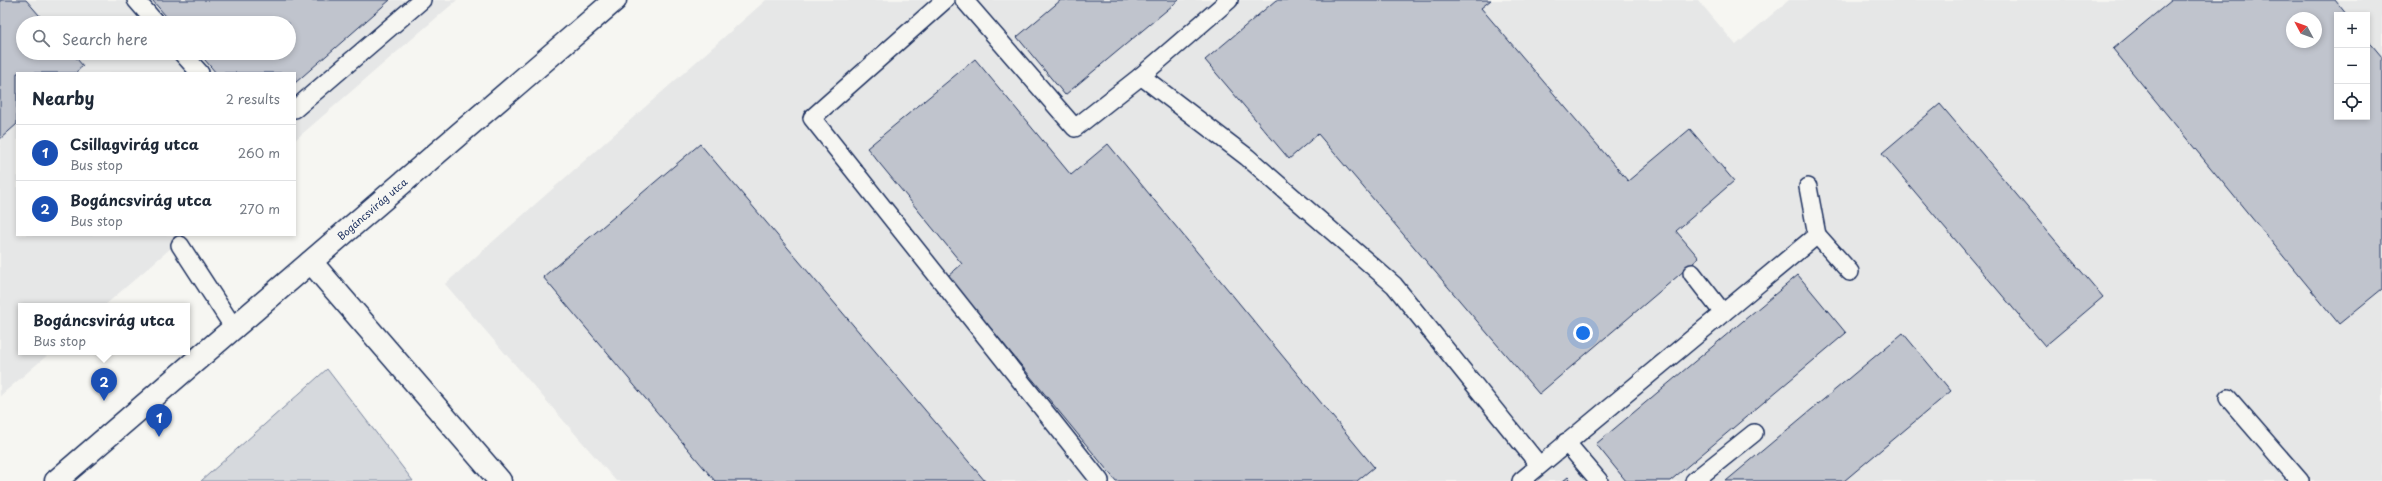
<!DOCTYPE html>
<meta charset="utf-8">
<style>
:root{--surface:#fff;--page:#f6f6f7;--text:#1f2937;--muted:#747a83;--line:#e0e1e3;--accent:#1b2f5e}
body{margin:0;font-family:"Playpen Sans",sans-serif;background:var(--page);color:var(--text)}
.controls{position:absolute;right:12px;top:12px;display:grid;overflow:hidden;border-radius:0px;box-shadow:0 2px 6px #0003}
.controls button{width:36px;height:36px;display:grid;place-items:center;padding:0;border:0;border-bottom:1px solid var(--line);background:var(--surface);color:var(--text);font:20px sans-serif}
.compass{position:absolute;left:2286px;top:12px;width:36px;height:36px;border-radius:50%;background:var(--surface);box-shadow:0 2px 6px #0003;rotate:311deg}
.you{position:absolute;left:1583px;top:333px;width:14px;height:14px;margin:-10px;border:3px solid #fff;border-radius:50%;background:#1a73e8;box-shadow:0 0 0 6px #1a73e833}
.badge{display:grid;place-items:center;width:26px;height:26px;border-radius:50%;background:var(--accent);color:#fff;font-size:13px;font-weight:700}
.pin{position:absolute;translate:-50% -33px;filter:drop-shadow(0 1px 2px #0008)}
.pin::after{content:'';position:absolute;top:21px;width:14px;height:12px;background:inherit;clip-path:polygon(0 0,100% 0,50% 100%)}
.popup{position:absolute;left:18px;top:303px;width:172px;height:52px;box-sizing:border-box;display:grid;place-content:center;border-radius:0px;background:var(--surface);filter:drop-shadow(0 1px 3px #0005);font-size:13px;white-space:nowrap;color:var(--muted)}
.popup b{font-size:15px;color:var(--text)}
.popup::after{content:'';position:absolute;left:50%;top:100%;margin-left:-8px;border:8px solid transparent;border-top-color:var(--surface)}
.list{margin:0;padding:0;list-style:none}
h2{display:flex;justify-content:space-between;align-items:center;height:52px;margin:0;padding:0 16px;font-size:17px}
h2 small{font-size:13px;font-weight:400;color:var(--muted)}
.list li{display:grid;grid-template-columns:26px 1fr auto;gap:12px;align-items:center;box-sizing:border-box;height:56px;padding:0 16px;border-top:1px solid var(--line)}
.list b{display:block;font-size:15px;white-space:nowrap}
.list p{margin:0;font-size:13px;white-space:nowrap;color:var(--muted)}
.list em{font-size:13px;font-style:normal;color:var(--muted)}
.icon{flex:none;width:22px;height:22px;fill:none;stroke:currentColor;stroke-width:2;stroke-linecap:round;stroke-linejoin:round}
.map{position:relative;flex:none;width:2382px;height:481px;overflow:hidden}
.search{position:absolute;background:var(--surface);box-shadow:0 2px 6px #0003;left:16px;top:16px;width:280px;height:44px;display:flex;align-items:center;gap:10px;box-sizing:border-box;padding:0 14px;border-radius:22px;color:var(--muted);font-size:15px}
.panel{position:absolute;background:var(--surface);box-shadow:0 2px 6px #0003;left:16px;top:72px;width:280px;height:164px;border-radius:0px}
.map>svg:first-child{display:block}
</style>
<div class="map">
<svg width="2382" height="481" viewBox="0 0 2382 481">
<rect width="100%" height="100%" fill="#f6f6f2"/>
<filter id="ink" filterUnits="userSpaceOnUse"><feTurbulence type="fractalNoise" baseFrequency=".025" numOctaves="2"/><feDisplacementMap in="SourceGraphic" scale="8" xChannelSelector="R" yChannelSelector="G"/><feConvolveMatrix kernelMatrix="1 2 1 2 8 2 1 2 1" color-interpolation-filters="sRGB"/></filter>
<g filter="url(#ink)">
<g fill="#e6e7e7" fill-rule="evenodd">
<path d="M0,0H457L295,140V73H17V235H186L104,306H21V352H51L0,396ZM23,23H289V53H23Z"/>
<path d="M766,0H1698L1736,45L1789,0H2382V481H616L445,284ZM2337,15H2367V117H2337ZM2292,18H2316V42H2292Z"/>
</g>
<path fill="#d6d9dd" stroke="#78849e" d="M327,369L413,481H201Z"/>
<g fill="#c0c4cd" stroke="#1b2f5e" fill-rule="evenodd">
<path d="M0,0H26L46,23H23V53H72L83,66L75,73H17V124L0,139Z"/>
<path d="M152,0H390L295,83V73H216L199,53H289V23H172Z"/>
<path d="M1061,0H1179L1065,95L1017,37Z"/>
<path d="M1276,0H1491L1481,8L1628,181L1690,129L1734,181L1676,231L1699,258L1539,394L1318,134L1289,159L1205,60Z"/>
<path d="M2172,0H2335L2347,15H2337V117H2367V39L2382,57V289L2339,324L2113,49ZM2292,18H2316V42H2292Z"/>
<path d="M975,59L1071,175L1108,144L1374,467L1357,481H1116L948,276L962,264L867,148Z"/>
<path d="M1940,104L2103,297L2045,346L1882,153Z"/>
<path d="M700,144L985,481H715L543,277Z"/>
<path d="M1798,275L1846,333L1670,481H1626L1596,444Z"/>
<path d="M1903,333L1951,391L1844,481H1726Z"/>
<path d="M1568,477L1572,481H1563Z"/>
</g>
<g fill="none" stroke-linecap="round" stroke-linejoin="round">
<g stroke="#1b2f5e" stroke-width="20">
<g id="lane">
<path d="M136,0L156,23"/>
<path d="M945,0L812,118L1100,481"/>
<path d="M964,0L1075,128L1141,76L1247,157L1394,285L1539,465"/>
<path d="M182,53L200,73"/>
<path d="M1141,76L1229,0"/>
<path d="M295,109L422,0"/>
<path d="M1817,235L1850,272"/>
<path d="M180,245L234,328"/>
<path d="M1692,273L1723,313"/>
<path d="M2228,398L2300,481"/>
<path d="M1566,442L1599,481"/>
<path d="M1521,481L1817,235L1808,187"/>
<path d="M1694,481L1754,433"/>
</g>
</g>
<g stroke="#1b2f5e" stroke-width="25">
<g id="street">
<path d="M311,262L500,481"/>
<path id="s1" d="M56,481L615,0"/>
</g>
</g>
<use href="#lane" stroke="#f6f6f2" stroke-width="17"/>
<use href="#street" stroke="#f6f6f2" stroke-width="22"/>
</g>
</g>
<g text-anchor="middle" stroke-width="3.5" stroke-linejoin="round" paint-order="stroke">
<g font-size="10" fill="#1b2f5e" stroke="#f6f6f2">
<text dy="4" stroke="none"><textPath href="#s1" startOffset="417">Bogáncsvirág utca</textPath></text>
</g>
</g>
</svg>
<div class="controls">
<button>+</button>
<button>−</button>
<button><svg class="icon" aria-label="locate" viewBox="0 0 24 24"><circle cx="12" cy="12" r="6"/><path d="M12 2v4M12 18v4M2 12h4M18 12h4"/></svg></button>
</div>
<svg class="compass" viewBox="-18 -18 36 36"><path d="M0-13l5 13h-10z" fill="#e53935"/><path d="M0 13l5-13h-10z" fill="#747a83"/></svg>
<div class="you"></div>
<div class="pin badge" style="left:159px;top:437px;background:#1a4fb4">1</div>
<div class="pin badge" style="left:104px;top:401px;background:#1a4fb4">2</div>
<div class="popup"><b>Bogáncsvirág utca</b>Bus stop</div>
<div class="search"><svg class="icon" aria-label="search" viewBox="0 0 24 24"><circle cx="10" cy="10" r="6"/><path d="M15 15l6 6"/></svg>Search here</div>
<section class="panel">
<h2>Nearby<small>2 results</small></h2>
<ul class="list">
<li><span class="badge" style="background:#1a4fb4">1</span><div><b>Csillagvirág utca</b><p>Bus stop</p></div><em>260 m</em></li>
<li><span class="badge" style="background:#1a4fb4">2</span><div><b>Bogáncsvirág utca</b><p>Bus stop</p></div><em>270 m</em></li>
</ul>
</section>
</div>
